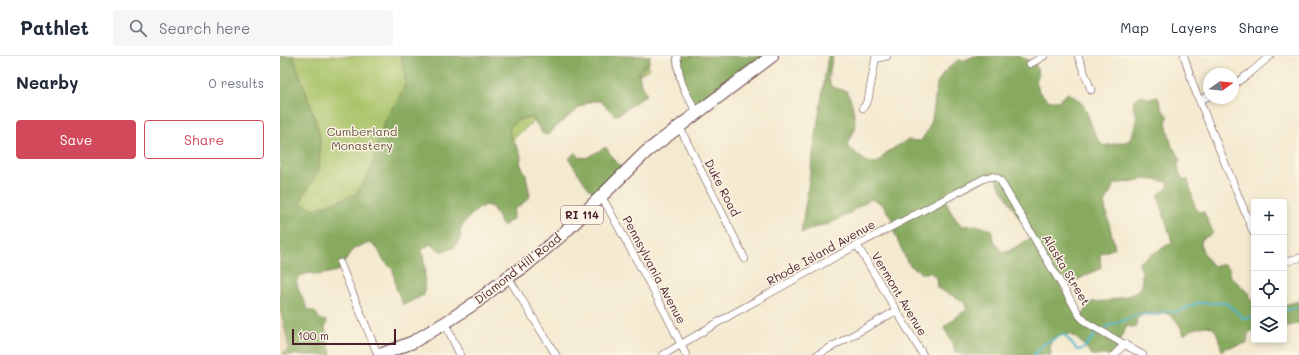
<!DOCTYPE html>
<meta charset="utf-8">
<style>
:root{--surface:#fff;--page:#f6f6f7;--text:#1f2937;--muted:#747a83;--line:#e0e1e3;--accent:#d1495b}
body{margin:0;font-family:Mali,sans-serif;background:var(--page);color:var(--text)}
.controls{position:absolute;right:12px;bottom:12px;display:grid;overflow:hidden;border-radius:4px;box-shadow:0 2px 6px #0003}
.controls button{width:36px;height:36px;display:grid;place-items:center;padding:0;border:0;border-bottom:1px solid var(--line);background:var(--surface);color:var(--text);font:20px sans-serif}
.compass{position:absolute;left:923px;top:12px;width:36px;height:36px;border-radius:50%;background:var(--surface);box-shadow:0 2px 6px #0003;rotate:75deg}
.scale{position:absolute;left:12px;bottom:10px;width:104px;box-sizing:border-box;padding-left:4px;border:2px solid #4a1f2b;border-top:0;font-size:11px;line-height:14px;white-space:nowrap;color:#4a1f2b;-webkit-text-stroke:3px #fcf5e5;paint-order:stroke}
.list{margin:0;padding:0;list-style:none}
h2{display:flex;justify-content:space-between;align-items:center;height:52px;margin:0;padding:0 16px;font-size:17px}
h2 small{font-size:13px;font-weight:400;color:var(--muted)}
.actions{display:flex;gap:8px;padding:12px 16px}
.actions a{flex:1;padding:9px 0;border:1px solid var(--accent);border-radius:4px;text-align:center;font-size:14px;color:var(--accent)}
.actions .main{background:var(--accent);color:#fff}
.icon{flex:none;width:22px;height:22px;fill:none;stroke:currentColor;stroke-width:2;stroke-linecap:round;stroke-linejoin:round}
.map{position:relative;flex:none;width:1019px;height:299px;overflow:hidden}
header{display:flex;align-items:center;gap:24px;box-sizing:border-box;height:56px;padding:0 20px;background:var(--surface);border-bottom:1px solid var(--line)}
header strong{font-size:19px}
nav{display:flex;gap:22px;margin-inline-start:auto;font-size:14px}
.search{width:280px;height:36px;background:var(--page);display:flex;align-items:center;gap:10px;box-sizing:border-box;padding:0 14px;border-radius:4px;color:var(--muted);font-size:15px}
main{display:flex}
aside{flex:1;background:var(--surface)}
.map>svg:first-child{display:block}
</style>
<header>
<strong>Pathlet</strong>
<div class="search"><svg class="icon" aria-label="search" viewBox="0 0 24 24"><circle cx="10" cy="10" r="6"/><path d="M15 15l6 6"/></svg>Search here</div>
<nav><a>Map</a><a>Layers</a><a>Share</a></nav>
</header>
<main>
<aside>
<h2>Nearby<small>0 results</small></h2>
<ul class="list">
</ul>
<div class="actions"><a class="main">Save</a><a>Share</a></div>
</aside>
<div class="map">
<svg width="1019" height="299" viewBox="0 0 1019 299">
<rect width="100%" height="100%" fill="#fcf5e5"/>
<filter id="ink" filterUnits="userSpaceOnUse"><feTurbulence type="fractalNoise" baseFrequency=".025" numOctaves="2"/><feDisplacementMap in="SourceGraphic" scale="8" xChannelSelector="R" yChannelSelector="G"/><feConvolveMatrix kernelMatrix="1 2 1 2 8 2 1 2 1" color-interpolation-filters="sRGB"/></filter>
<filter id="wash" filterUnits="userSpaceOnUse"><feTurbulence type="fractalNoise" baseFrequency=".012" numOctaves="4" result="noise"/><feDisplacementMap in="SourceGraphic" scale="16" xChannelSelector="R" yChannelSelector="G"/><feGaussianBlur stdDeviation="0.9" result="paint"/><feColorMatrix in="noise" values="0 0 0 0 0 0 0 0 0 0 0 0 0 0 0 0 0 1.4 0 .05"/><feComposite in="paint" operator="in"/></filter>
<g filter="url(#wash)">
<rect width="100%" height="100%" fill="#f4ead0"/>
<path fill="#ebd8ba" d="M0,255L4,266V272L9,292L4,296V299H0Z"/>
<path fill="#aac46a" stroke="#7a724a" d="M0,0H367L369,13L288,58L255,64L232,84L0,226Z"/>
<g fill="#87aa5e" stroke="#686444" fill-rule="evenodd">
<path d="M0,0H13L33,56L40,80L39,114L27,133L20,147L35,153L76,138L92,113L96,88L107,61L124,33L125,18L121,0H371L370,1L369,7L359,16C360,25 361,31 367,38L339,58L335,59L320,45H307L275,72L269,79L263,78L252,62C244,62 241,62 234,67C221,77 241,90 241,101C241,103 240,105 240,107L246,119L250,140L247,144L234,154V162L223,170L212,151L205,149C194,155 176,170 181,182L174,192L161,195L150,188L142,194L145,213L144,239L123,249L116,232L113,214L103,204L98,193L90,187L74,192L60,213L57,215L38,219L31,217C26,218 19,219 17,224C15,229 26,248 28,254L35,256L41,264L47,265L45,272L51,299H4V297L9,292C6,279 5,267 0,255Z"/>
<path d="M394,0H490L413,56L400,33L395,11Z"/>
<path d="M548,0H553L548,24L552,31L567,35L572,47L576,71L567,90L587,106L598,107L606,97L627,84L641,85L646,77L652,64L657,28L664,16L678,4L683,5L694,0H738L750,5H754L759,18L756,24L759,36L770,45H778L788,37C809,49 806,57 814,76C816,81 820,86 823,90L849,85L854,74L857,59L853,52L854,44L861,39L869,43L878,41L882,53L888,60L886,66L892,91L897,96L900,104L898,109L899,116L903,123L908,124L915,151L920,156H924L933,176L932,178L922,183C919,193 926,200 931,209L936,210L945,208L949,212L951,221L969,237L972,246L974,248V274L968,277L967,287L946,292L942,295C938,283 938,266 921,271C914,273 909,274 904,279C901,271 897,264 890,259C884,255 861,256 857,263C856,265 857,269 856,272L847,270L839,285L842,288L832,299H812L800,285L790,278C774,280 768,281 771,299H681L680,297L675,296L673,288L664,272L665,270L687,253L683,245L657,232L656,222L651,217H640L637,213H634L627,206L612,171L615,168L602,148L591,143L576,152L570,157L547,169H542L521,177ZM714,120L751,182L727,196L721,195L712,181V174L696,169L682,170C675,162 667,153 666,142ZM865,123L889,126L888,132L878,139L892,186L858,207L862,215V231L851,239L827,245L810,246L802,261L781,232L821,212L820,198L835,192L824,147L835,128Z"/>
<path d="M326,91L333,103L344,113L318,142L306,129L289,103L295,96L300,101L306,102Z"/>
<path d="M1019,245V267L1006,271L1004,268V249Z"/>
</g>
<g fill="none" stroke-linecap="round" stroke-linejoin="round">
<g stroke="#4cb7c9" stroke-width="2">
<path d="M1004,255L1019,250"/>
<path d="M826,271L860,258L878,259L887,255L897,256L917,247H947L963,262L974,261"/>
<path d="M754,299L764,288L784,278L797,294L803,293L815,279"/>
</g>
</g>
</g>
<g filter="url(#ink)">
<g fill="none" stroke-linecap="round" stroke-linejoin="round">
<g stroke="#643d44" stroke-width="8">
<g id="street">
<path d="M397,0C399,26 404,35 417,56"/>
<path d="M798,0L811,34"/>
<path d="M904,0L913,29L974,178"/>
<path d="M595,3L607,0"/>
<path d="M750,8L764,0"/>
<path d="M953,29L970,17L990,0"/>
<path d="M920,44L929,40"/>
<path d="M583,52L588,44L596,0"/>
<path d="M397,72L402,76L465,203"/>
<path d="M321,140L327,150L386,258L406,299"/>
<path d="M577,189L643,299"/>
<path d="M1004,206L1019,202"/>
<path d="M60,207L98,299"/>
<path d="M228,221L276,299"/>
<path d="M165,267L180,299"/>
<path d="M383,299L454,257L577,189L703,123C710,120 714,119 720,124L800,260L807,267L863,299"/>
<path d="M537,299L616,255"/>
<path d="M834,299L845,288"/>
</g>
</g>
<g stroke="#643d44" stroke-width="14">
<path id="primary" d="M100,299L133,286L165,267L195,247L228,221L245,210L283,178L366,96L492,0"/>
</g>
<use href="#street" stroke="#fff" stroke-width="7"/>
<use href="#primary" stroke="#fff" stroke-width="12"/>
</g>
</g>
<g text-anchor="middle" stroke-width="3" stroke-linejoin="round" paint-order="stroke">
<rect fill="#fcf5e5" stroke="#7f5f63" stroke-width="1" x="281" y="150" width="42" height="18" rx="3"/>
<g font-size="11" font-weight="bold" fill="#4a1f2b">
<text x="302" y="163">RI 114</text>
</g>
<g font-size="12" fill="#67513e" stroke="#fcf5e5">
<text x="82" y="80">Cumberland<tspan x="82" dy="14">Monastery</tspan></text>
</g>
<g font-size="12" fill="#4a1f2b" stroke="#fcf5e5">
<text transform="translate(442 132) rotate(63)" y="4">Duke Road</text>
<text transform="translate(541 197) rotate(-29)" y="4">Rhode Island Avenue</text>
<text transform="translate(238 213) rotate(-38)" y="4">Diamond Hill Road</text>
<text transform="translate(374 214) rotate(62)" y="4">Pennsylvania Avenue</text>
<text transform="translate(786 214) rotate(59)" y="4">Alaska Street</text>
<text transform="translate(619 238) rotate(59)" y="4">Vermont Avenue</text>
</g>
</g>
</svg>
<div class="controls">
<button>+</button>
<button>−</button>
<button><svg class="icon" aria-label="locate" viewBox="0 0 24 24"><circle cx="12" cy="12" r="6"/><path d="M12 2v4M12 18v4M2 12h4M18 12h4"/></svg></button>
<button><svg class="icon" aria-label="layers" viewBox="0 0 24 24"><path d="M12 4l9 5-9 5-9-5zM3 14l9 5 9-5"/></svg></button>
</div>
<svg class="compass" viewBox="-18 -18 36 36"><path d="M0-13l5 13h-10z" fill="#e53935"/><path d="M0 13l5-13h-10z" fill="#747a83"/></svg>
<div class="scale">100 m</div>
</div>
</main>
